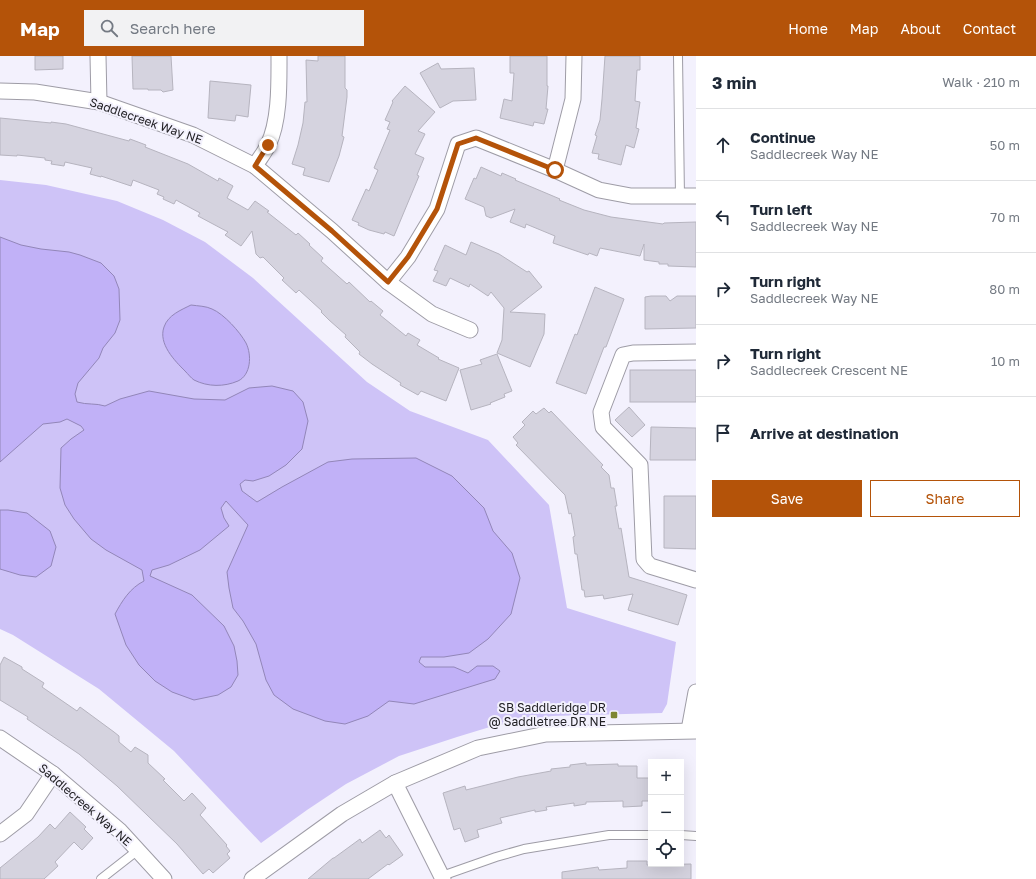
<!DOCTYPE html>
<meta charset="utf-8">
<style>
:root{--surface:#fff;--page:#f2f2f3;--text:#1f2937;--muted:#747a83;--line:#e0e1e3;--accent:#b45309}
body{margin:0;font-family:"Golos Text",sans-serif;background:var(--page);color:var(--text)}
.controls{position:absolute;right:12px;bottom:12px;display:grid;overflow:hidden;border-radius:0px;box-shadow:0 4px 16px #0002}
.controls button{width:36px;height:36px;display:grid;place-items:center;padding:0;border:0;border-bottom:1px solid var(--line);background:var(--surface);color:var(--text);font:20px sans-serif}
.stop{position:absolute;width:12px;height:12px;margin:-9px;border:3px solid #b45309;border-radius:50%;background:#fff}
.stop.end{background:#b45309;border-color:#fff;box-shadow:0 1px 4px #0008}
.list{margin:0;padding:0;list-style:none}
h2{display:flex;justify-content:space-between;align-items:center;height:52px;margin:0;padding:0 16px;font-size:17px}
h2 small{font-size:13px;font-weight:400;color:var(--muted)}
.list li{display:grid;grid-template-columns:26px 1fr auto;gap:12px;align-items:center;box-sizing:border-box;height:72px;padding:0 16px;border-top:1px solid var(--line)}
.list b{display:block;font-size:15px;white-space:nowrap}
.list p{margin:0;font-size:13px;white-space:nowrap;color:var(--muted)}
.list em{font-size:13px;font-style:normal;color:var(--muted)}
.actions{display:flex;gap:8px;padding:12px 16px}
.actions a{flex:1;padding:9px 0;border:1px solid var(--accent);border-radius:0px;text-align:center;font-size:14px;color:var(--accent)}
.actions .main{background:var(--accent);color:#fff}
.icon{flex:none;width:22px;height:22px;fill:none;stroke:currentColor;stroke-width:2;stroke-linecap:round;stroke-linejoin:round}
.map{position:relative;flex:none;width:696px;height:823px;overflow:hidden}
header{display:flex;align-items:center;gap:24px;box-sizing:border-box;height:56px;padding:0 20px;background:var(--accent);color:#fff}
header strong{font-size:19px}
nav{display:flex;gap:22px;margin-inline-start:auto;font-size:14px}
.search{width:280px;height:36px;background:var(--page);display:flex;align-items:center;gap:10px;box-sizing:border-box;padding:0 14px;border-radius:0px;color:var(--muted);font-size:15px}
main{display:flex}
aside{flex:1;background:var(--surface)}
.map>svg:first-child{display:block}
</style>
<header>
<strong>Map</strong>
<div class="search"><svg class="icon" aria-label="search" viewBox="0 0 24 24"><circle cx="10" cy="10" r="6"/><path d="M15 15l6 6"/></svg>Search here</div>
<nav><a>Home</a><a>Map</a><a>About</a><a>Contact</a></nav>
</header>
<main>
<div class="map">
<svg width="696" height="823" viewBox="0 0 696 823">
<rect width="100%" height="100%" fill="#f3f1fd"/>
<path fill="#cec3f7" d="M0,124L46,129L117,145L163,164L205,186L253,222L367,326L410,355L488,384L549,449L567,552L676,586L667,648L662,657L552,660L493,670L457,681L399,700L346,728L307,754L261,787L174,695L99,633L13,579L0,573Z"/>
<g fill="#c1b1f7" stroke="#9286b8">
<path d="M0,181L21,189L41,193L69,196L80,199L101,207L114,220L119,233L120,264L115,277L103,292L99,302L78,327L75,338L77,346C87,349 96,347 105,350L120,343L149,335L194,343L225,344L249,332L272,330L293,335L303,346L308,365L302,393L286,409L269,420L253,425L245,424L240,428L242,435L257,446L282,431L328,406L352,403L416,402L452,420L484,452L493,475L512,497L520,522L511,558L488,583L469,597L444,601H421L419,606L425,611H454L468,617L477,610H493L500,615L495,623L414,648L389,645L368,660L345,668L325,665L293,653L274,639L266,624L256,588L243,565L233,552L229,532L227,516L248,469L226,445L221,452L224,462L229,470L200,494L169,509L152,514L150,520L192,539L224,570L234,590L237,605L238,619L231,631L218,639L194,644L172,636L155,625L139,609L126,589L115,558C122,545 130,532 144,525L142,514L106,494L91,483L74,463L65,449L60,432L61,392L71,383L84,374L81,370L67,363L60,366L43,368L0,406Z"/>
<path d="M191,249C198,250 206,250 212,253C224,258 240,276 246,287C252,299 251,319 238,325C224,331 208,331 194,324C191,322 188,318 185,315C175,305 158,288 164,271C168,259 181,254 191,249Z"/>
<path d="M0,454H8L27,457L50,475L56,491L51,510L36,521L20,519L0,513Z"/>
</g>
<g fill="#d5d3df" stroke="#b6b4bf">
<path d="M35,0H63V13L35,14Z"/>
<path d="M132,0H171L173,34L163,36L161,34H148V33H133Z"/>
<path d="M318,0H345V32L347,34V41L342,80L344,81L339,100L329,126L303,119L305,112L292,108L298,89L303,67L305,46H307L306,4L318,5Z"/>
<path d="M510,0H547V30H548L546,53H548L544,68L534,66L533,70L500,62L504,43L512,45L514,17H510Z"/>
<path d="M605,0H640V14H637L635,45L640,46L636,72L639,73L634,92L626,89L621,109L598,103L599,98L592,97L597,80L595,79L600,64L602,43Z"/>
<path d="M438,7L441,13L474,12L476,44L453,45L440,52L420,17Z"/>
<path d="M210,25L251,29L248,61L236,59L235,65L208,62Z"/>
<path d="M405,30L435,56L418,75L425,78L415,98L424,102L417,119L419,120L394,180L385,176L384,178L369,174L358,169L359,167L352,164L366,133L369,135L378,114L374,112L390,74L387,73L390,66L385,64L393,46L392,45Z"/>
<path d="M0,62L51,67V66L66,68L129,85L130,83L146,89L145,91L188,108L218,125L219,122L233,130L227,142L248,154L255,145L269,155L267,156L296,179L298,177L310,188L309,189L323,202L321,205L347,228L349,226L370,246L371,245L383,255L380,259L406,280L408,277L420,284L417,289L439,302L438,303L459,312L446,345L421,335L418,339L400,329L401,327L372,308L359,298L360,296L345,281L346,279L329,264L321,256L322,255L299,234L296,237L282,224L284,222L263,201L260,202L256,198L252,175L241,190L225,179L228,176L198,160L200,157L176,144L174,148L163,143L164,141L157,138L159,134L133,124L131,130L101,120V121L90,118L92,112L65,106L64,110L51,108L52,105L45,104V102L17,99V100L0,99Z"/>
<path d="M481,111L501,120L502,117L516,123L515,124L560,143L559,144L584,154L611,161L663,168L664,167L696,166V211L668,210V208H659V206L644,204V188L640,200L600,192L597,200L589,197L588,199L553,187L555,180L526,168L525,172L510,166L515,153L491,162L486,160L484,151L465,143L474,122L476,123Z"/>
<path d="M471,186L499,198L527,216L529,215L542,231L510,256L545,258L544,278L530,311L497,297L502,284L504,252L491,236L488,240L470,228L469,231L450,222L446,230L433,225L438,215L434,214L445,189L466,199Z"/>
<path d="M595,231L624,243L606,291H604L586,338L556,327L575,278L577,279Z"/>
<path d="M651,240H666L670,245L677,240H696V272L645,273V241Z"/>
<path d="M497,298L512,335L504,338L505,341L490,347L491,348L471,354L460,314L482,308L480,304Z"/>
<rect x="630" y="314" width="66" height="32"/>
<path d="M629,351L645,369L632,381L615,364Z"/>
<path d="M544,352L549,357L551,355L576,381L603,409L601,411L609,419L611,432H614L617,450H615L619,473L621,472L629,521L687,539L678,569L628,554L633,538L604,543L603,539L585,541L584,534H582L577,498H575L573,481L575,480L571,457L569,458L565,439L516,389L518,387L513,381L525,369L522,366L533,355L536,358Z"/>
<path d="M651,371L696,372V404H650Z"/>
<path d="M664,440H696V493L664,492Z"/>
<path d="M4,601L22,611V613L44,627L42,631L77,655L80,651L114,676L119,680V686L131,696L135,691L148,699V707L165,723L163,724L184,745L192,737L206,752L200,759L227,789L226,790L230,795L227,798L230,802L213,817L209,813L203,818L177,788L117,730L79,698L27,663L28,661L0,644V609Z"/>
<path d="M586,707V709L618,708V710H637V722H651V745H642V750L623,751V745L586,746V748L574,750V747L546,751L547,754L535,756V754L500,762L502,767L477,774L479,781L465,786L460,772L454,774L443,737L465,730L466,734L518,721L551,715V713L570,711V709Z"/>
<path d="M70,756L86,771L84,773L93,782L82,794L74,786L55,806L58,810L44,823H0V812L38,781L50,768L55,773Z"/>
<path d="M380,774L386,782L389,779L403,799L389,809L388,808L368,823H308L333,802H334L360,783L362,787Z"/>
<path d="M627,805H647V809L691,808V823H562V816L598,811L599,814L627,812Z"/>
</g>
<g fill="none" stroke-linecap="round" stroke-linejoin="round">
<g stroke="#9e9ca6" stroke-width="10">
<g id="service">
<path d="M678,0L680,140"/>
<path d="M681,779L696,780"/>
<path d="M439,821L496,801L524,793L609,779H651"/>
<path d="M101,823L138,794"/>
</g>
</g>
<g stroke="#9e9ca6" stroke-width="17">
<g id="minor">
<path d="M98,0L99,46"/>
<path d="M0,35L35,36L99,46L193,79L255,110L332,175L388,226L432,258L470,274"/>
<path d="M255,110C259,103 265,96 268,89C280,65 279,26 279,0"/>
<path d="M555,114L573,43L574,0"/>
<path d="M388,226L408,201L437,153L458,88L476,82L555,114L599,134L631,140H696"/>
<path d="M696,296L633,297L623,299L601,356L603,371L640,409L644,503L650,510L696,524"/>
<path d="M689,674L696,636"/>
<path d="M0,682L53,718L120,775L164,823"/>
<path d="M395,727L443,823"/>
<path d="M0,778L26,758L53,718"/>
<path d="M252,823L342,758L395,727L478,692L546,678L696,675"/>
</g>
</g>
<use href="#service" stroke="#fff" stroke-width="8"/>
<use href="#minor" stroke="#fff" stroke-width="15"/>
</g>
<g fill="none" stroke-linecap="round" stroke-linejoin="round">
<path stroke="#b45309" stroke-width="5" d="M268,89L255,110L332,175L388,226L408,201L437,153L458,88L476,82L555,114"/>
</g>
<rect fill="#7e8632" stroke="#f3f1fd" stroke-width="1.5" x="610" y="655" width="8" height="8" rx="2"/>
<g text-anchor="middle" stroke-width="4" stroke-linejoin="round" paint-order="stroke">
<g font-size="12" fill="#232226" stroke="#f3f1fd">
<text transform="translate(146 65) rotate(19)" y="4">Saddlecreek Way NE</text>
<text transform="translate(85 749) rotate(41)" y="4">Saddlecreek Way NE</text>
</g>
<g font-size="12" fill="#232226" stroke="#f3f1fd" text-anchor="end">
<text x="606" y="656">SB Saddleridge DR<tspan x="606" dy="14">@ Saddletree DR NE</tspan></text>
</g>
</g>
</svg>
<div class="controls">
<button>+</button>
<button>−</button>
<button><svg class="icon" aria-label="locate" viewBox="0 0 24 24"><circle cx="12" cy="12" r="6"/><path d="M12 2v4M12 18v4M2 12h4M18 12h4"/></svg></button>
</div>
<div class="stop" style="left:555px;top:114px"></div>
<div class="stop end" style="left:268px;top:89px"></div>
</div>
<aside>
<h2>3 min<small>Walk · 210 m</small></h2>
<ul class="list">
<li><svg class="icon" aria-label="ahead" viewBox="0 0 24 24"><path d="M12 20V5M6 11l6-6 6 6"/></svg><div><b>Continue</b><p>Saddlecreek Way NE</p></div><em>50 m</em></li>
<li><svg class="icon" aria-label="left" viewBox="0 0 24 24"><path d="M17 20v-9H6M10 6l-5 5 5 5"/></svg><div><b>Turn left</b><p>Saddlecreek Way NE</p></div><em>70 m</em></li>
<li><svg class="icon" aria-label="right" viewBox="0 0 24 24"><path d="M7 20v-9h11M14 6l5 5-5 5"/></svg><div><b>Turn right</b><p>Saddlecreek Way NE</p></div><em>80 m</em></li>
<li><svg class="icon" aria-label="right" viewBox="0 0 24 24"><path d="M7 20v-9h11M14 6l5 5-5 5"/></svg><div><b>Turn right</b><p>Saddlecreek Crescent NE</p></div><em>10 m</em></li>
<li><svg class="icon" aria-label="arrive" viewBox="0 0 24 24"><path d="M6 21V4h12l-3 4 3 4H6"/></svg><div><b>Arrive at destination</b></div></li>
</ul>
<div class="actions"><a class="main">Save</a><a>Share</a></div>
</aside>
</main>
